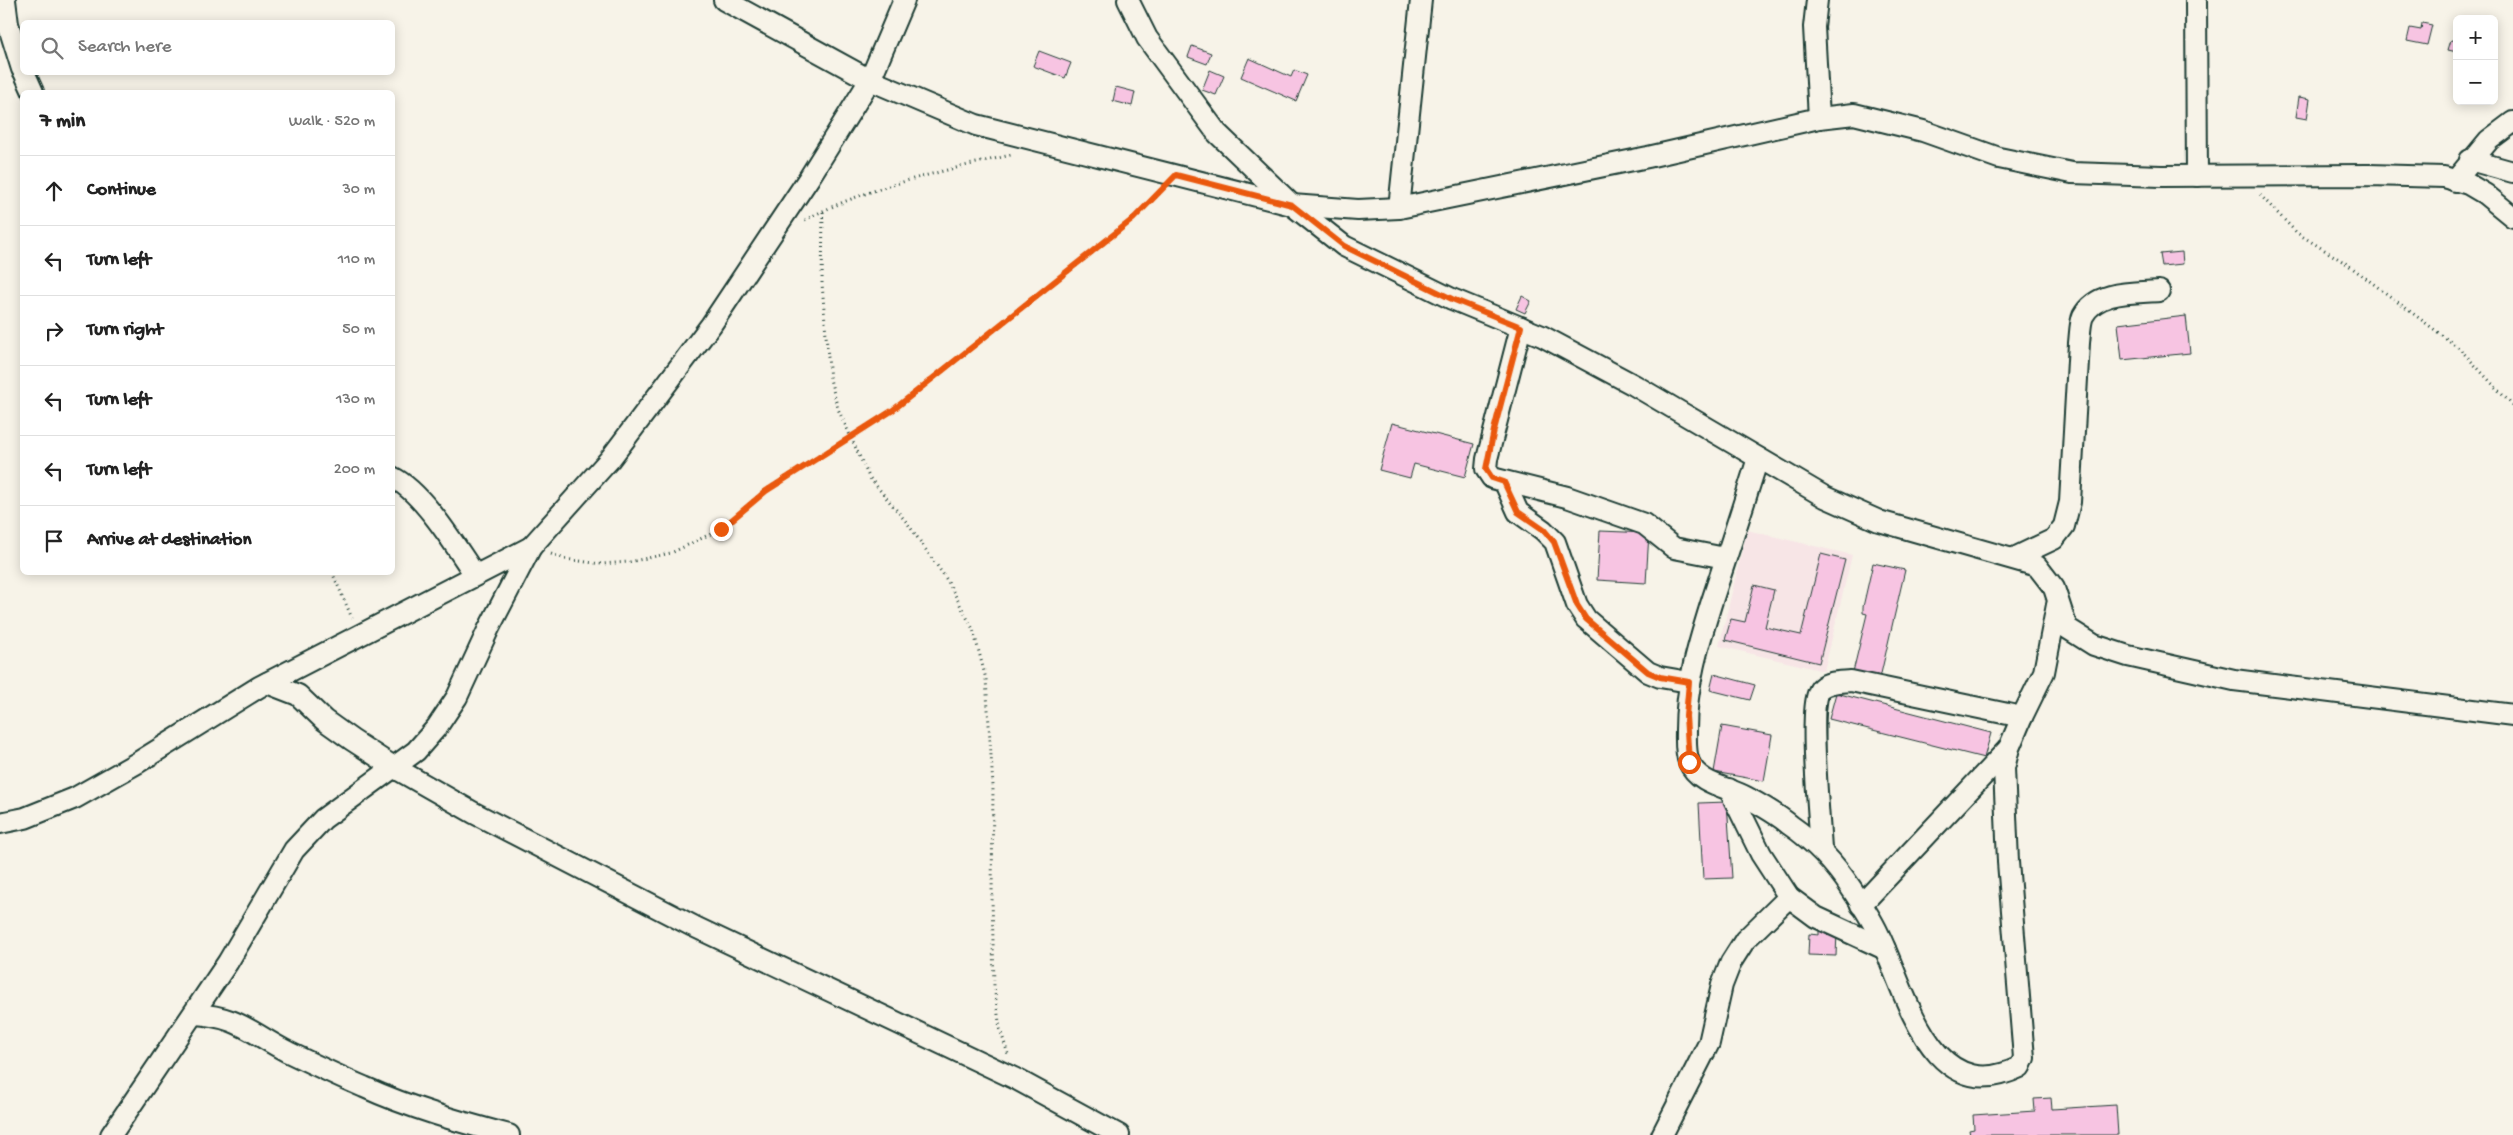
<!DOCTYPE html>
<meta charset="utf-8">
<style>
:root{--surface:#fff;--page:#f2f2f2;--text:#222;--muted:#767676;--line:#e0e0e0}
body{margin:0;font-family:"Gochi Hand",sans-serif;background:var(--page);color:var(--text)}
.controls{position:absolute;right:15px;top:15px;display:grid;overflow:hidden;border-radius:8px;box-shadow:0 2px 12px #0003}
.controls button{width:45px;height:45px;display:grid;place-items:center;padding:0;border:0;border-bottom:1px solid var(--line);background:var(--surface);color:var(--text);font:25px sans-serif}
.stop{position:absolute;width:15px;height:15px;margin:-11px;border:4px solid #ea580c;border-radius:50%;background:#fff}
.stop.end{background:#ea580c;border-color:#fff;box-shadow:0 1px 5px #0008}
.list{margin:0;padding:0;list-style:none}
h2{display:flex;justify-content:space-between;align-items:center;height:65px;margin:0;padding:0 20px;font-size:21px}
h2 small{font-size:16px;font-weight:400;color:var(--muted)}
.list li{display:grid;grid-template-columns:32px 1fr auto;gap:15px;align-items:center;box-sizing:border-box;height:70px;padding:0 20px;border-top:1px solid var(--line)}
.list b{display:block;font-size:19px;white-space:nowrap}
.list em{font-size:16px;font-style:normal;color:var(--muted)}
.icon{flex:none;width:28px;height:28px;fill:none;stroke:currentColor;stroke-width:2;stroke-linecap:round;stroke-linejoin:round}
.map{position:relative;flex:none;width:2513px;height:1135px;overflow:hidden}
.search{position:absolute;background:var(--surface);box-shadow:0 2px 12px #0003;left:20px;top:20px;width:375px;height:55px;display:flex;align-items:center;gap:12px;box-sizing:border-box;padding:0 18px;border-radius:8px;color:var(--muted);font-size:19px}
.panel{position:absolute;background:var(--surface);box-shadow:0 2px 12px #0003;left:20px;top:90px;width:375px;height:485px;border-radius:8px}
.map>svg:first-child{display:block}
</style>
<div class="map">
<svg width="2513" height="1135" viewBox="0 0 2513 1135">
<rect width="100%" height="100%" fill="#f7f3e8"/>
<filter id="ink" filterUnits="userSpaceOnUse"><feTurbulence type="fractalNoise" baseFrequency=".02" numOctaves="2"/><feDisplacementMap in="SourceGraphic" scale="10" xChannelSelector="R" yChannelSelector="G"/><feConvolveMatrix kernelMatrix="1 2 1 2 8 2 1 2 1" color-interpolation-filters="sRGB"/></filter>
<g filter="url(#ink)">
<path fill="#f7e5e6" d="M1747,530L1852,555L1824,671L1719,646Z"/>
<g fill="#f7c4e2" stroke="#1f3d34">
<path d="M2422,23L2432,25L2427,45L2407,41L2410,28L2421,30Z"/>
<path d="M2451,40L2457,41V52L2448,50Z"/>
<path d="M1192,46L1211,53L1207,64L1188,57Z"/>
<path d="M1039,51L1071,63L1065,78L1033,66Z"/>
<path d="M1249,58L1291,77L1294,70L1307,75L1296,101L1241,77Z"/>
<path d="M1210,70L1224,76L1216,95L1202,90Z"/>
<path d="M1116,87L1135,92L1132,106L1113,101Z"/>
<path d="M2299,97L2310,99L2307,119L2296,117Z"/>
<path d="M2182,252L2183,264L2162,266L2160,254Z"/>
<path d="M1522,296L1531,301L1525,313L1516,309Z"/>
<path d="M2186,316L2190,353L2122,360L2118,324Z"/>
<path d="M1392,423L1474,444L1465,477L1414,464L1410,478L1379,470Z"/>
<path d="M1600,531L1649,533L1646,583L1597,580Z"/>
<path d="M1821,554L1845,560L1819,663L1725,640L1731,619L1745,622L1754,585L1774,590L1765,627L1801,635Z"/>
<path d="M1873,563L1905,570L1880,678L1853,672L1867,614L1863,613V607Z"/>
<path d="M1714,674L1755,685L1750,700L1710,690Z"/>
<path d="M1836,693L1991,733L1984,758L1829,719Z"/>
<path d="M1722,726L1772,735L1764,781L1714,772Z"/>
<path d="M1727,802L1732,878L1703,879L1699,803Z"/>
<path d="M1819,931L1837,932L1836,956L1808,955L1809,934L1819,935Z"/>
<path d="M2051,1098L2052,1109L2116,1105L2118,1135H1970L1969,1130L1974,1129L1973,1115L2035,1111L2034,1099Z"/>
</g>
<g fill="none" stroke-linecap="round" stroke-linejoin="round">
<g stroke="#1f3d34" stroke-width="24">
<g id="minor">
<path d="M5,0L8,24L22,69"/>
<path d="M724,0L870,80L976,125L1292,205L1358,210L1399,208L1648,157L1819,118L1854,114L1923,131L1999,158L2072,173L2161,176L2369,175L2444,177L2468,184L2485,194L2513,217"/>
<path d="M1128,0L1147,38L1217,133L1292,205L1344,246L1452,299L1542,336L1634,385L1825,497L1879,521L2037,566L2054,588L2067,628L2094,645L2128,656L2234,680L2513,715"/>
<path d="M1817,0L1814,27L1819,118"/>
<path d="M2196,0L2197,176"/>
<path d="M24,72L33,92"/>
<path d="M2470,160L2513,172"/>
<path d="M2455,181L2489,140L2513,122"/>
<path d="M1399,208L1421,0"/>
<path d="M1521,327L1487,459L1486,469L1492,478L1567,497L1644,524L1674,548L1725,558"/>
<path d="M1758,458C1743,507 1727,555 1711,604C1698,646 1686,685 1686,730C1686,740 1685,752 1689,762C1698,784 1728,787 1746,797C1761,805 1777,814 1790,825C1816,843 1834,862 1851,888C1861,903 1871,918 1878,933C1906,990 1930,1111 2020,1067L2024,1058L2008,862L2004,768L2009,748L2022,717L2044,672L2057,605"/>
<path d="M392,477C423,492 456,547 475,575"/>
<path d="M1505,483L1518,512L1543,530L1555,542L1577,605L1586,619L1648,672L1660,677L1689,682"/>
<path d="M2014,558L2054,539L2064,526L2070,502L2079,343C2080,335 2080,323 2083,316C2097,290 2134,293 2159,291"/>
<path d="M267,683L298,695L324,720L352,740L395,768L474,813L693,926L1016,1079L1119,1135"/>
<path d="M1729,789L1761,854L1789,897L1816,917L1885,949"/>
<path d="M0,823L25,818L75,798L137,763L259,687L531,547"/>
<path d="M1821,849C1820,824 1807,700 1821,688C1829,681 1841,682 1851,681L2022,717"/>
<path d="M1861,905L2008,749"/>
<path d="M194,1014C238,1016 251,1033 288,1052C313,1064 338,1076 364,1087C410,1108 460,1122 509,1135"/>
<path d="M111,1135L228,962L294,850L323,819L416,751L437,727L457,697L489,628L531,547L610,459L711,325L809,178L870,80L904,0"/>
<path d="M1662,1135L1709,1043L1722,985L1731,962L1745,940L1789,897"/>
</g>
</g>
<g stroke="#1f3d34" stroke-width="3" stroke-dasharray="1 4" stroke-linecap="butt">
<path d="M2260,195L2297,233L2347,264L2459,348L2513,406"/>
<path d="M823,212L822,283L826,335L830,379L838,409L869,477L908,524L947,580L973,629L986,679L993,786L992,897L994,986L1000,1029L1008,1054"/>
<path d="M805,220C866,187 943,171 1011,155"/>
<path d="M551,554L565,559L601,564L629,562L671,553L721,529L765,491L893,410L1090,254L1133,219L1161,191"/>
<path d="M332,572L352,618"/>
</g>
<use href="#minor" stroke="#f7f3e8" stroke-width="20"/>
</g>
</g>
<g fill="none" stroke-linecap="round" stroke-linejoin="round" filter="url(#ink)">
<path stroke="#ea580c" stroke-width="6" d="M721,529L766,491L893,410L1133,219L1176,175L1292,205L1344,246L1452,299L1521,327L1494,430L1486,469L1492,478L1504,482L1518,512L1544,530L1554,542L1577,605L1586,619L1648,672L1660,677L1689,682L1686,716L1689,762"/>
</g>
</svg>
<div class="controls">
<button>+</button>
<button>−</button>
</div>
<div class="stop" style="left:1689px;top:762px"></div>
<div class="stop end" style="left:721px;top:529px"></div>
<div class="search"><svg class="icon" aria-label="search" viewBox="0 0 24 24"><circle cx="10" cy="10" r="6"/><path d="M15 15l6 6"/></svg>Search here</div>
<section class="panel">
<h2>7 min<small>Walk · 520 m</small></h2>
<ul class="list">
<li><svg class="icon" aria-label="ahead" viewBox="0 0 24 24"><path d="M12 20V5M6 11l6-6 6 6"/></svg><div><b>Continue</b></div><em>30 m</em></li>
<li><svg class="icon" aria-label="left" viewBox="0 0 24 24"><path d="M17 20v-9H6M10 6l-5 5 5 5"/></svg><div><b>Turn left</b></div><em>110 m</em></li>
<li><svg class="icon" aria-label="right" viewBox="0 0 24 24"><path d="M7 20v-9h11M14 6l5 5-5 5"/></svg><div><b>Turn right</b></div><em>50 m</em></li>
<li><svg class="icon" aria-label="left" viewBox="0 0 24 24"><path d="M17 20v-9H6M10 6l-5 5 5 5"/></svg><div><b>Turn left</b></div><em>130 m</em></li>
<li><svg class="icon" aria-label="left" viewBox="0 0 24 24"><path d="M17 20v-9H6M10 6l-5 5 5 5"/></svg><div><b>Turn left</b></div><em>200 m</em></li>
<li><svg class="icon" aria-label="arrive" viewBox="0 0 24 24"><path d="M6 21V4h12l-3 4 3 4H6"/></svg><div><b>Arrive at destination</b></div></li>
</ul>
</section>
</div>
